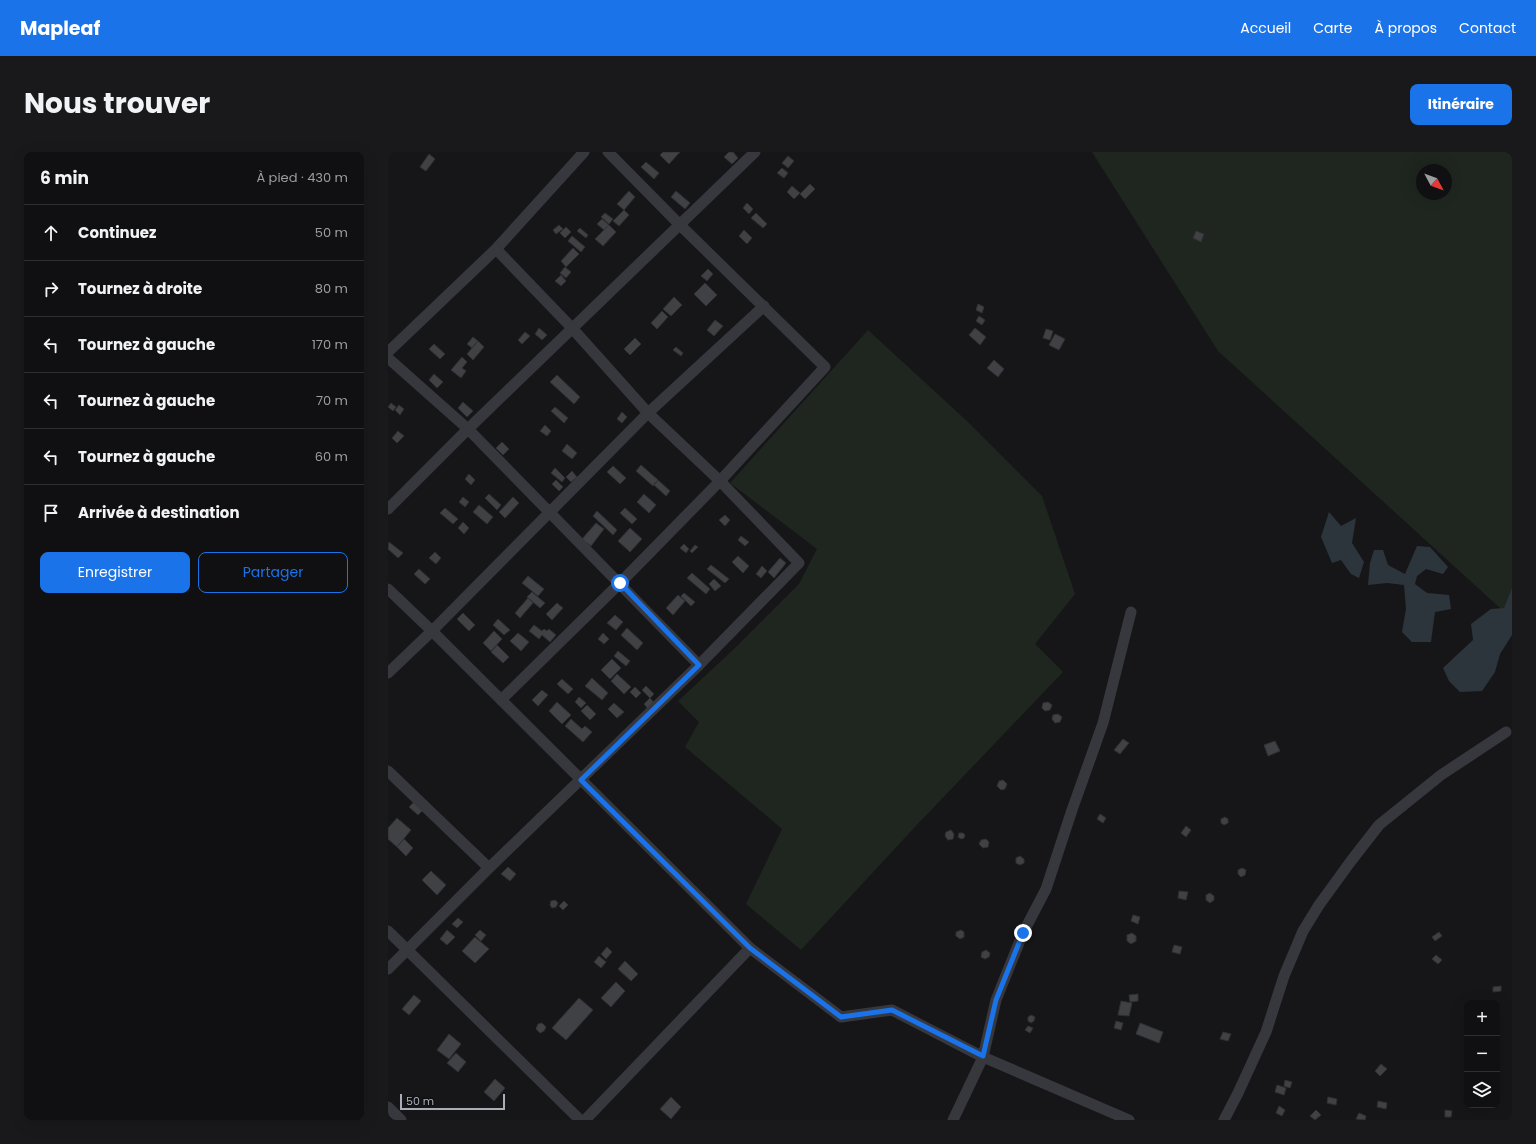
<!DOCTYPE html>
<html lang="fr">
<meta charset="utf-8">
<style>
:root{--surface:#101012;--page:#19191b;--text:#f1f3f6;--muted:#9c9d9f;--line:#303032;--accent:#1a73e8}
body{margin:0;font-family:Poppins,sans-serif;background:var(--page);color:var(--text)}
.controls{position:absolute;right:12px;bottom:12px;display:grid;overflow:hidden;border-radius:8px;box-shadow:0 4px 16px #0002}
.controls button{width:36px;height:36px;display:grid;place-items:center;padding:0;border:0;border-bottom:1px solid var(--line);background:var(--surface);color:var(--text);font:20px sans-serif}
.compass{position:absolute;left:1028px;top:12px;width:36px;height:36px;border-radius:50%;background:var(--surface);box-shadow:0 4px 16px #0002;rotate:131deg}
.scale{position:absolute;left:12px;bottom:10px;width:105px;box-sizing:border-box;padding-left:4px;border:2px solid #a8adb8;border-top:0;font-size:11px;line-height:14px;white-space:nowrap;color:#a8adb8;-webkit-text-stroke:3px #111113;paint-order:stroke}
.stop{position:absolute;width:12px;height:12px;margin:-9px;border:3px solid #1a73e8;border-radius:50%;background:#fff}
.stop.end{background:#1a73e8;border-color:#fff;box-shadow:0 1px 4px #0008}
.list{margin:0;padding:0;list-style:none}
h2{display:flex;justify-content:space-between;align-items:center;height:52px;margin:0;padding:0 16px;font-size:17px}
h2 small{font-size:13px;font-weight:400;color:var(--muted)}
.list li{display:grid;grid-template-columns:26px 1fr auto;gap:12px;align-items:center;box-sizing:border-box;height:56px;padding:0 16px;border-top:1px solid var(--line)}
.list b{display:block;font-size:15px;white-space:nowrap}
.list em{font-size:13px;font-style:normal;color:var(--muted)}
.actions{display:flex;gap:8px;padding:12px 16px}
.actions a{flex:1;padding:9px 0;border:1px solid var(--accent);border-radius:8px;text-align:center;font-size:14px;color:var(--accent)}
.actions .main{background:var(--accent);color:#fff}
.icon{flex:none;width:22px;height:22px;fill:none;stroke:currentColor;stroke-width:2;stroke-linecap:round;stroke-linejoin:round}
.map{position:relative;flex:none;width:1124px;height:968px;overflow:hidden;border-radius:8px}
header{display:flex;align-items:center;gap:24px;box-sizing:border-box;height:56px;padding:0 20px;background:var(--accent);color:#fff}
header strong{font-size:19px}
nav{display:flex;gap:22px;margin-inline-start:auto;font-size:14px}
.intro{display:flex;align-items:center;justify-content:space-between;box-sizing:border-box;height:96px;padding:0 24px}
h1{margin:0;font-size:28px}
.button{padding:10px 18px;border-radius:8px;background:var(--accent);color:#fff;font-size:14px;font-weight:700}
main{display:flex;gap:24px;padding:0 24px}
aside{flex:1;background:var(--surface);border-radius:8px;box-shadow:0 4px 16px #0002}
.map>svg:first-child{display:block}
</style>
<header>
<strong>Mapleaf</strong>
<nav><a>Accueil</a><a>Carte</a><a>À propos</a><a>Contact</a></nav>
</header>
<div class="intro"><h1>Nous trouver</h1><a class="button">Itinéraire</a></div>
<main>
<aside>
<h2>6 min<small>À pied · 430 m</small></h2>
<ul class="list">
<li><svg class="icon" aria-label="ahead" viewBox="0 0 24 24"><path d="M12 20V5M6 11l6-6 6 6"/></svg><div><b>Continuez</b></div><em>50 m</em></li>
<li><svg class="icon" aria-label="right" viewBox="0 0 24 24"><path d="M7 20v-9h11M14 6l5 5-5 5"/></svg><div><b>Tournez à droite</b></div><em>80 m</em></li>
<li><svg class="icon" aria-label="left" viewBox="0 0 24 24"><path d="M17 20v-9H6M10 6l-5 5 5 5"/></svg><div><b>Tournez à gauche</b></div><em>170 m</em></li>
<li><svg class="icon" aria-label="left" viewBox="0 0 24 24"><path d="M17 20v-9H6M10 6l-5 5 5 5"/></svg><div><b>Tournez à gauche</b></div><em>70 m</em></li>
<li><svg class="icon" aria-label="left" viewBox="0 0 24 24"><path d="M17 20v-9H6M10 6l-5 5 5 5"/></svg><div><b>Tournez à gauche</b></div><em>60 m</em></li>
<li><svg class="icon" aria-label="arrive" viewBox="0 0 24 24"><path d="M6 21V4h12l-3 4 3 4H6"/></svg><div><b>Arrivée à destination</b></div></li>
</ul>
<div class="actions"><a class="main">Enregistrer</a><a>Partager</a></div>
</aside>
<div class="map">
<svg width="1124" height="968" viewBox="0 0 1124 968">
<rect width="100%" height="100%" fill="#161618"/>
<g fill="#1e261f" fill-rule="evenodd">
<path d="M704,0H1124V467L830,199ZM1034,18H1058V42H1034Z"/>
<path d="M480,178L579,269L654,344L687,442L647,492L675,520L526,676L413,798L358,752L394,677L297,595L311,570L290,549L347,496L411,432L429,397L342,331Z"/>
</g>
<g fill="#2c353c">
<path d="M941,360L953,374L968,366L964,391L976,410L971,426L963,422L953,408L944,411L933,385Z"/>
<path d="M1029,394L1042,395L1060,415L1055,422L1038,417L1029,424L1027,432L1039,441L1061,443L1063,457L1047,460L1043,490H1024L1014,480L1018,457L1016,433L999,431L980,433L982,411L986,398H995L1000,413L1017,422Z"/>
<path d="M1124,436V483L1112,502L1107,520L1094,539L1072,540L1061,529L1055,516L1085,488L1083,472L1103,457L1116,456Z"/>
</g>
<g fill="#404145" stroke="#303034">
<path d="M275,0H292L281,12L272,3Z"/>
<path d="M341,0H345L350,6L344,12L336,5Z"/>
<path d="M41,2L47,7L38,19L32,15Z"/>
<path d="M400,4L406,9L400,16L394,11Z"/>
<path d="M258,10L271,21L266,27L253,15Z"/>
<path d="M394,16L400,21L396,26L389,21Z"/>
<path d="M422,32L427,37L417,47L412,42Z"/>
<path d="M404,34L412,41L406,47L399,40Z"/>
<path d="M241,39L247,45L236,58L229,52Z"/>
<path d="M288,39L302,51L297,57L283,45Z"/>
<path d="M359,51L365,57L361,62L355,56Z"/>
<path d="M236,58L241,63L231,74L225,69Z"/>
<path d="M217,61L225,67L221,72L213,65Z"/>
<path d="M368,61L379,72L375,76L363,66Z"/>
<path d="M214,67L221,73L216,78L209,72Z"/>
<path d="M171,73L175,77L168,82L165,78Z"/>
<path d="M221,73L228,80L215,94L207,87Z"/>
<path d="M178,75L183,80L177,86L172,81Z"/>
<path d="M192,76L200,83L198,86L189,79Z"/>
<path d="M356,78L364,86L359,92L351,84Z"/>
<path d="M808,79L816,82L813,90L805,86Z"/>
<path d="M184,84L197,95L193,100L180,89Z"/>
<path d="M185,96L191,102L178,115L173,109Z"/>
<path d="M177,115L183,120L178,126L172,121Z"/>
<path d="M320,117L325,122L319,129L313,124Z"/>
<path d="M173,123L178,129L173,134L167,129Z"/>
<path d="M317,131L329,143L318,154L306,142Z"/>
<path d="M286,145L294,153L283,164L275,157Z"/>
<path d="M590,152L596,155L594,161L588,158Z"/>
<path d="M274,159L280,165L269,177L263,171Z"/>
<path d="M591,164L597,168L594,173L588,169Z"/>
<path d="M327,168L335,174L326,184L319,178Z"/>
<path d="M151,176L159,183L154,188L147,182Z"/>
<path d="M587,176L598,185L592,193L581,183Z"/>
<path d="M658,177L665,179L662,188L655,186Z"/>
<path d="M137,180L142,184L134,192L130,188Z"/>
<path d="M667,182L677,187L671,198L661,193Z"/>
<path d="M85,185L90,189L84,196L79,192Z"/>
<path d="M247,186L253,192L242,203L236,197Z"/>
<path d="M90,189L96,195L85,208L79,202Z"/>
<path d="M46,192L57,202L52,207L41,197Z"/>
<path d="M288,195L295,201L293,204L285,198Z"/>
<path d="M74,205L79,210L74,216L78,219L73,226L63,218Z"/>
<path d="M606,208L616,217L610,225L599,216Z"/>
<path d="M46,222L55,230L49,236L41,228Z"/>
<path d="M169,223L192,245L186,252L162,230Z"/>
<path d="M75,250L85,259L79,265L70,256Z"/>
<path d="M3,251L8,255L5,259L0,255Z"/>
<path d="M11,253L16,257L12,263L7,258Z"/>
<path d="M167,255L180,266L176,271L163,259Z"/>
<path d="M234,260L239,265L234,271L229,267Z"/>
<path d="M157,273L163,279L159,284L152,279Z"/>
<path d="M10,279L16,284L9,291L4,286Z"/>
<path d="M114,290L121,297L115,303L108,296Z"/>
<path d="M179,292L189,301L184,307L174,299Z"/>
<path d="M253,313L270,328L265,334L248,319Z"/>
<path d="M225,314L238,326L232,332L219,320Z"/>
<path d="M167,316L177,326L174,330L163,321Z"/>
<path d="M184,319L189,325L183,330L178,325Z"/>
<path d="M81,322L87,328L83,333L77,327Z"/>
<path d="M168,328L175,335L171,339L164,332Z"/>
<path d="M270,328L282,339L278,344L266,333Z"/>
<path d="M101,342L113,353L109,358L97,346Z"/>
<path d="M256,342L268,353L261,361L249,350Z"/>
<path d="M75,345L81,350L77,355L71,350Z"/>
<path d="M125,345L131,351L117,366L111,360Z"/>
<path d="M91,353L105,365L99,372L85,360Z"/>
<path d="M57,356L70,367L65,372L52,361Z"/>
<path d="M237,356L249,367L244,372L232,361Z"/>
<path d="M209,359L229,378L225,383L205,364Z"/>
<path d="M337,363L342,368L337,374L331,368Z"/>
<path d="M75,370L81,376L76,382L70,376Z"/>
<path d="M208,371L216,377L203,394L194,387Z"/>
<path d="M242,376L254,387L242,400L230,389Z"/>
<path d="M353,384L361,390L357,394L350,388Z"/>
<path d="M1,390L15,401L10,406L0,397Z"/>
<path d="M296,392L301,397L298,401L292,396Z"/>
<path d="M307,393L310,395L304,401L302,399Z"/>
<path d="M47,400L53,406L48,412L41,406Z"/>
<path d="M350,404L361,414L355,421L344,410Z"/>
<path d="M392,406L398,411L386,426L380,420Z"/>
<path d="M323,413L341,427L337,431L319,417Z"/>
<path d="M374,414L379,419L373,426L368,422Z"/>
<path d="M31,417L42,427L37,432L26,422Z"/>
<path d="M304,421L322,437L318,442L299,426Z"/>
<path d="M140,424L156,437L150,444L134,431Z"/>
<path d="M326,427L333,434L327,439L321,432Z"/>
<path d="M144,440L157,451L152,456L139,445Z"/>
<path d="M296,441L307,450L303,454L293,444Z"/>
<path d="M290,443L297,449L285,463L278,456Z"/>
<path d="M140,446L145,451L132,466L127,461Z"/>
<path d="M169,451L175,456L164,468L158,462Z"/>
<path d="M75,461L87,473L81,479L69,467Z"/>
<path d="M227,463L235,470L228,478L219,471Z"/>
<path d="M110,467L122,478L116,483L105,473Z"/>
<path d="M146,473L154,479L156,477L159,479L161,477L168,483L162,490L154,483L151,487L141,479Z"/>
<path d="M239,476L255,491L249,498L233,483Z"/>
<path d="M106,479L114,487L103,499L95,491Z"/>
<path d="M130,481L141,490L133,499L122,489Z"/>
<path d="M215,481L221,487L216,492L210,487Z"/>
<path d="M109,493L121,505L115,511L103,500Z"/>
<path d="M230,499L242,509L238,514L226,504Z"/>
<path d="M224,507L233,516L222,527L213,518Z"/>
<path d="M229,522L243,535L236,542L223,529Z"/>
<path d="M204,526L220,541L214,548L197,534Z"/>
<path d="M174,527L185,537L180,542L169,532Z"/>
<path d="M258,534L266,542L262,546L254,538Z"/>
<path d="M247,535L253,541L248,546L242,540Z"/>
<path d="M154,538L160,543L150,554L144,548Z"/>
<path d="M191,545L198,551L193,556L187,550Z"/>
<path d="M262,546L267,552L261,558L256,552Z"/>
<path d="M169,550L183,563L174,572L161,559Z"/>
<path d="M660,550L664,553L662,558L657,559L654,556L655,551Z"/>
<path d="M226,551L236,560L229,566L220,557Z"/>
<path d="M199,553L208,562L202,568L193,559Z"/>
<path d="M670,562L674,565L672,570L667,571L664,567L665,563Z"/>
<path d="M183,567L194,577L197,574L204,580L195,590L177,574Z"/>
<path d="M735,587L741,591L732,602L726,598Z"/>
<path d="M887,589L892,599L880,604L876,593Z"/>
<path d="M615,628L619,632L617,637L613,638L609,634L611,629Z"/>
<path d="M26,650L35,658L30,663L21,655Z"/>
<path d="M712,662L718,666L715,671L709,667Z"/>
<path d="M837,665L840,667V671L836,673L833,671V667Z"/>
<path d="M9,666L23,678L9,695L0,687V676Z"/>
<path d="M798,674L803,678L798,685L793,681Z"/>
<path d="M563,678L566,682L565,687L560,688L557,684L558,680Z"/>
<path d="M571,681H575L577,683L576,686L573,687L570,685Z"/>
<path d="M16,687L25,696L18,704L9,695Z"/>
<path d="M598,687L601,690L600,695L595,696L591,692L593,688Z"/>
<path d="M632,704L636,707V711L632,713L628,711V706Z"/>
<path d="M120,715L128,722L122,729L113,722Z"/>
<path d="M854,716L858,718L857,723L853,725L850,722V718Z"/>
<path d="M43,719L58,733L49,743L34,728Z"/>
<path d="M791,739L800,740L798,748L790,746Z"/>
<path d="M822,741L826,744V748L822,751L818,748V743Z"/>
<path d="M167,748L170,751L168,755L164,756L162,753L163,749Z"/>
<path d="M176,749L180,753L175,758L171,754Z"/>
<path d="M745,763L752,765L750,772L743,769Z"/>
<path d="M70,766L75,770L69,776L64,772Z"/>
<path d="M59,778L67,785L59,793L52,787Z"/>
<path d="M92,778L98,783L93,789L87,783Z"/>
<path d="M573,778L576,780V785L572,787L568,784V780Z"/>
<path d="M1051,780L1054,784L1047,789L1044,785Z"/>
<path d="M744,781L748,784V789L743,792L739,789V783Z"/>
<path d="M87,785L101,797L87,811L74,799Z"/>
<path d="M786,793L794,795L792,802L784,800Z"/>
<path d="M219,795L224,800L218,807L213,802Z"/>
<path d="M598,798L602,801L601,805L597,807L593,805L594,800Z"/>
<path d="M1048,803L1054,808L1050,812L1044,807Z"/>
<path d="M211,804L218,810L213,816L206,810Z"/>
<path d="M237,809L250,822L243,829L230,817Z"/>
<path d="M228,830L237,839L223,855L213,846Z"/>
<path d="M1113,834V839L1105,840V835Z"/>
<path d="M750,842V849L742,850L741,843Z"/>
<path d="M26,843L33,849L21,863L14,857Z"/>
<path d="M191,846L205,858L178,888L164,876Z"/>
<path d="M733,849L744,851L741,864L730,863Z"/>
<path d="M643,863L647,865L646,869L643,871L640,869V865Z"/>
<path d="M728,869L735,871L733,878L726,876Z"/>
<path d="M154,871L158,875L156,879L152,881L148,877L150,872Z"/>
<path d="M752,871L775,880L771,891L748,882Z"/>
<path d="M640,874L645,876L642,881L637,878Z"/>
<path d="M835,880L843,882L840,889L832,887Z"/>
<path d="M61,882L73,892L61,907L49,898Z"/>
<path d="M68,901L78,910L70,920L59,911Z"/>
<path d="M993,912L999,917L992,924L987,919Z"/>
<path d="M107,927L117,936L106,949L96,940Z"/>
<path d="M897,928L904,930L902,936L896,934Z"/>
<path d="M889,933L898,936L896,943L887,940Z"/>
<path d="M283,945L293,955L283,967L272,957Z"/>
<path d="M940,945L949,947L948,953L939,951Z"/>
<path d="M990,949L999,951L998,957L989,955Z"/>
<path d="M891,954L897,958L894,964L888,961Z"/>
<path d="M928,958L933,963L927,968L922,964Z"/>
<path d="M1057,958L1064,959L1063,965H1057Z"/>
<path d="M971,961L978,964L977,968L968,967Z"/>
</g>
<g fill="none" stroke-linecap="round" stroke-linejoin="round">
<g stroke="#37383d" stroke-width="11">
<path d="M0,200L108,97L196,0"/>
<path d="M0,206L80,277L311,513"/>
<path d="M0,357L80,277L367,0"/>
<path d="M0,437L44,479L362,796L453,865L504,858L595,905L741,968"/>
<path d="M0,521L44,479L260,261L376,154"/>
<path d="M113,548L232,431L332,329L437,215L292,73L220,0"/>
<path d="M0,619L101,716"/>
<path d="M0,779L192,968"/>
<path d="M0,817L101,716L311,513L411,411L332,329L260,261L184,176L108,97"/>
<path d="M0,955L13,968"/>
<path d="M197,968L362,796"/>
<path d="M565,968L595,905L608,848L635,781L658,737L684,658L715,571L743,460"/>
<path d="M836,968L850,941L878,880L896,824L915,779L931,753L963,709L991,673L1053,623L1118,580"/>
</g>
</g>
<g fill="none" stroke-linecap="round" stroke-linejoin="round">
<path stroke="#1a73e8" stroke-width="5" d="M232,431L311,513L193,628L362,796L453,865L504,858L595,904L608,848L635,781"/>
</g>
</svg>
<div class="controls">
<button>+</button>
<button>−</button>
<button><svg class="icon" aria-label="layers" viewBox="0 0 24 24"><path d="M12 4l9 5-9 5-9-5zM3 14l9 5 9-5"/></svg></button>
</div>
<svg class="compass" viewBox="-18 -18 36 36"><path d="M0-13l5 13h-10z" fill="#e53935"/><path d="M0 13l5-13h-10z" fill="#9c9d9f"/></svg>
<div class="scale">50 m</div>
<div class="stop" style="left:232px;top:431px"></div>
<div class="stop end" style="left:635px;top:781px"></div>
</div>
</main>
